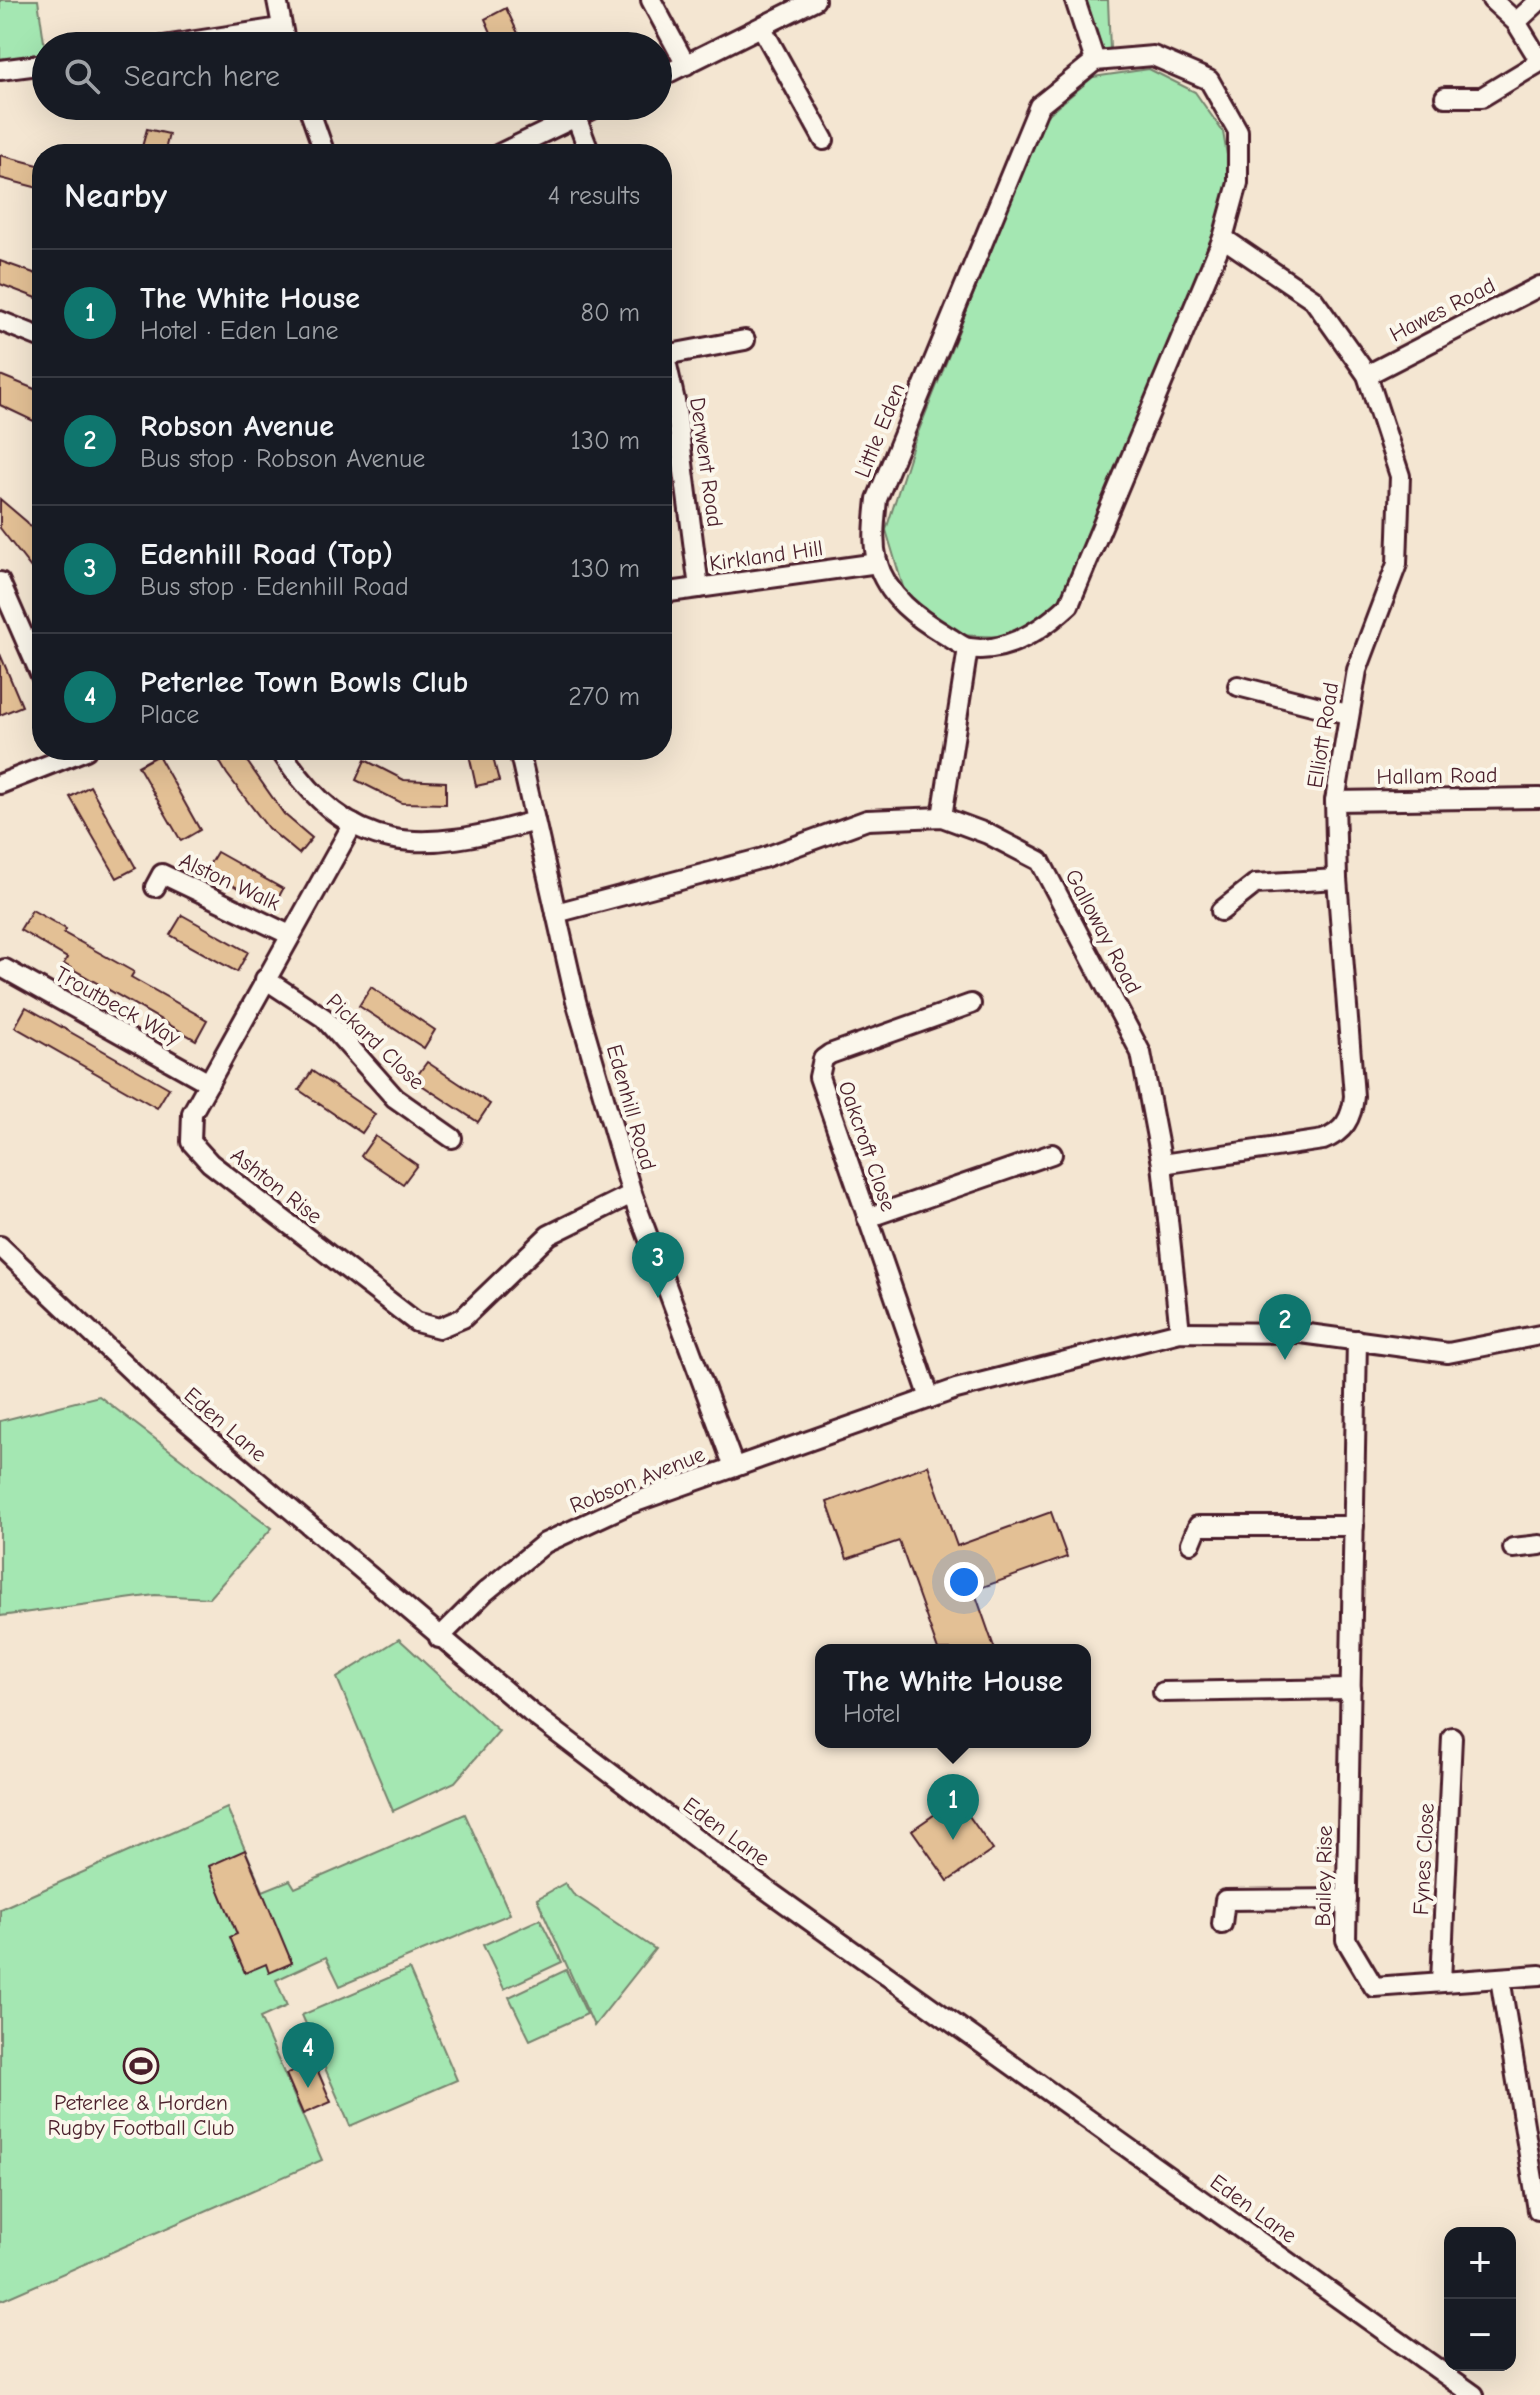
<!DOCTYPE html>
<meta charset="utf-8">
<style>
:root{--surface:#171b24;--page:#242831;--text:#f1f3f6;--muted:#9ea1a6;--line:#363941;--accent:#0f766e}
body{margin:0;font-family:"Comic Neue",sans-serif;background:var(--page);color:var(--text)}
.controls{position:absolute;right:24px;bottom:24px;display:grid;overflow:hidden;border-radius:16px;box-shadow:0 8px 32px #0002}
.controls button{width:72px;height:72px;display:grid;place-items:center;padding:0;border:0;border-bottom:2px solid var(--line);background:var(--surface);color:var(--text);font:40px sans-serif}
.you{position:absolute;left:964px;top:1582px;width:28px;height:28px;margin:-20px;border:6px solid #fff;border-radius:50%;background:#1a73e8;box-shadow:0 0 0 12px #1a73e833}
.badge{display:grid;place-items:center;width:52px;height:52px;border-radius:50%;background:var(--accent);color:#fff;font-size:26px;font-weight:700}
.pin{position:absolute;translate:-50% -66px;filter:drop-shadow(0 2px 4px #0008)}
.pin::after{content:'';position:absolute;top:42px;width:28px;height:24px;background:inherit;clip-path:polygon(0 0,100% 0,50% 100%)}
.popup{position:absolute;left:815px;top:1644px;width:276px;height:104px;box-sizing:border-box;display:grid;place-content:center;border-radius:16px;background:var(--surface);filter:drop-shadow(0 2px 6px #0005);font-size:26px;white-space:nowrap;color:var(--muted)}
.popup b{font-size:30px;color:var(--text)}
.popup::after{content:'';position:absolute;left:50%;top:100%;margin-left:-16px;border:16px solid transparent;border-top-color:var(--surface)}
.list{margin:0;padding:0;list-style:none}
h2{display:flex;justify-content:space-between;align-items:center;height:104px;margin:0;padding:0 32px;font-size:34px}
h2 small{font-size:26px;font-weight:400;color:var(--muted)}
.list li{display:grid;grid-template-columns:52px 1fr auto;gap:24px;align-items:center;box-sizing:border-box;height:128px;padding:0 32px;border-top:2px solid var(--line)}
.list b{display:block;font-size:30px;white-space:nowrap}
.list p{margin:0;font-size:26px;white-space:nowrap;color:var(--muted)}
.list em{font-size:26px;font-style:normal;color:var(--muted)}
.icon{flex:none;width:44px;height:44px;fill:none;stroke:currentColor;stroke-width:2;stroke-linecap:round;stroke-linejoin:round}
.map{position:relative;flex:none;width:1540px;height:2395px;overflow:hidden}
.search{position:absolute;background:var(--surface);box-shadow:0 8px 32px #0002;left:32px;top:32px;width:640px;height:88px;display:flex;align-items:center;gap:20px;box-sizing:border-box;padding:0 28px;border-radius:44px;color:var(--muted);font-size:30px}
.panel{position:absolute;background:var(--surface);box-shadow:0 8px 32px #0002;left:32px;top:144px;width:640px;height:616px;border-radius:32px}
.map>svg:first-child{display:block}
</style>
<div class="map">
<svg width="1540" height="2395" viewBox="0 0 1540 2395">
<rect width="100%" height="100%" fill="#f4e6d2"/>
<filter id="ink" filterUnits="userSpaceOnUse"><feTurbulence type="fractalNoise" baseFrequency=".0125" numOctaves="2"/><feDisplacementMap in="SourceGraphic" scale="16" xChannelSelector="R" yChannelSelector="G"/><feConvolveMatrix kernelMatrix="1 2 1 2 8 2 1 2 1" color-interpolation-filters="sRGB"/></filter>
<g filter="url(#ink)">
<g fill="#a4e7b2" stroke="#77836e" stroke-width="2">
<path d="M0,0H38L46,56L0,61Z"/>
<path d="M1086,0H1108L1110,49L1103,51Z"/>
<path d="M1149,69L1195,92L1223,132L1232,184L1213,245L1060,604L1033,625L1005,637L955,635L906,597L886,530L913,445L1044,118L1093,77Z"/>
<path d="M99,1396L272,1528L209,1598L155,1595L0,1616V1421Z"/>
<path d="M399,1639L499,1731L455,1782L393,1811L337,1678Z"/>
<path d="M227,1808L263,1891L290,1880L295,1888L465,1814L510,1914L340,1986L326,1957L276,1980L287,2006L260,2018L322,2160L0,2301V1909Z"/>
<path d="M565,1883L573,1894L655,1949L594,2026L537,1899Z"/>
<path d="M540,1919L562,1962L504,1989L483,1945Z"/>
<path d="M409,1969L457,2080L350,2126L302,2015Z"/>
<path d="M566,1970L587,2014L530,2040L509,1997Z"/>
</g>
<g fill="#e3c095" stroke="#4a1f2b" stroke-width="2">
<path d="M506,8L524,46H497L485,19Z"/>
<path d="M147,129L169,134L164,154H140Z"/>
<path d="M0,155L42,166V189L0,178Z"/>
<path d="M0,261L42,276V300L0,284Z"/>
<path d="M0,375L42,392V425L0,405Z"/>
<path d="M0,499L27,522L42,543V582L0,528Z"/>
<path d="M0,654L22,706L0,715Z"/>
<path d="M213,750H239L284,814L312,838L299,854L268,828L227,774Z"/>
<path d="M468,750H491L499,781L476,786Z"/>
<path d="M158,755L200,830L181,841L138,766Z"/>
<path d="M365,760L404,780L446,782V804L402,803L356,780Z"/>
<path d="M90,786L136,868L117,878L70,797Z"/>
<path d="M217,852L283,889L273,908L206,870Z"/>
<path d="M32,910L66,929L64,933L134,972L131,977L207,1020L196,1040L64,964L67,958L20,930Z"/>
<path d="M182,915L248,952L237,972L170,935Z"/>
<path d="M371,987L435,1030L424,1048L359,1006Z"/>
<path d="M26,1007L169,1088L157,1108L15,1027Z"/>
<path d="M427,1062L490,1104L478,1122L414,1080Z"/>
<path d="M312,1071L375,1114L362,1133L299,1090Z"/>
<path d="M375,1136L417,1165L403,1184L361,1156Z"/>
<path d="M928,1465L957,1546L1051,1512L1067,1557L974,1590L995,1650H938L899,1541L847,1559L827,1502Z"/>
<path d="M957,1799L993,1850L948,1881L912,1830Z"/>
<path d="M245,1850L292,1963L269,1973L266,1964L245,1973L230,1937L237,1934L209,1866Z"/>
<path d="M314,2062L331,2102L303,2114L286,2074Z"/>
</g>
<g fill="none" stroke-linecap="round" stroke-linejoin="round">
<g stroke="#4a1f2b" stroke-width="24">
<g id="minor">
<path d="M277,0L286,46"/>
<path d="M651,0L686,65"/>
<path d="M1075,0L1095,61"/>
<path d="M1492,0L1516,22L1540,61"/>
<path d="M1516,22L1540,0"/>
<path d="M762,28L824,140"/>
<path d="M163,46L280,28"/>
<path d="M1153,56L1209,80L1238,131V183L1223,238L1069,605C1043,629 1007,654 969,648C962,647 953,639 947,636C917,618 887,597 877,561C872,540 875,520 877,499L1039,106L1095,61Z"/>
<path d="M0,70L46,64"/>
<path d="M658,78L815,0"/>
<path d="M1445,97H1482L1540,62"/>
<path d="M308,106L325,154"/>
<path d="M576,117L590,154"/>
<path d="M499,154L599,106"/>
<path d="M0,321L42,338"/>
<path d="M662,343L675,401L699,588"/>
<path d="M665,355L745,340"/>
<path d="M1367,375L1540,286"/>
<path d="M0,582L42,678"/>
<path d="M662,593L878,563"/>
<path d="M1238,686L1347,714"/>
<path d="M280,750C351,859 421,853 535,821"/>
<path d="M519,750L576,1001L632,1194L734,1467"/>
<path d="M0,784L86,750"/>
<path d="M1335,801L1540,798"/>
<path d="M942,817L968,648"/>
<path d="M353,824L192,1113L191,1142L210,1163L416,1322L439,1328L463,1318L549,1235L632,1194"/>
<path d="M155,887L162,874L290,935"/>
<path d="M1221,911L1255,884L1337,879"/>
<path d="M556,913L763,858L867,820L942,817L988,834L1040,861L1141,1053L1162,1164L1180,1332"/>
<path d="M5,969L209,1083"/>
<path d="M265,979L324,1018L395,1098L452,1138"/>
<path d="M1162,1164L1323,1140C1344,1132 1352,1118 1354,1096L1337,879L1335,801L1357,670L1397,564L1400,476L1367,375L1313,299L1223,238"/>
<path d="M867,1218L1052,1154"/>
<path d="M0,1246L164,1402L530,1712L718,1855L1474,2395"/>
<path d="M1357,1340L1346,1940L1374,1987L1540,1975"/>
<path d="M930,1398L819,1077L823,1059L830,1054L971,1004"/>
<path d="M1191,1543L1198,1526H1354"/>
<path d="M1513,1548L1540,1545"/>
<path d="M439,1638L485,1592L545,1543L627,1505L956,1389L1180,1332L1301,1333L1448,1353L1540,1335"/>
<path d="M1163,1692L1351,1689"/>
<path d="M1222,1924L1225,1900L1347,1899"/>
<path d="M1500,1978L1538,2210"/>
<path d="M1441,1982L1452,1737"/>
</g>
</g>
<use href="#minor" stroke="#fbf7ec" stroke-width="18"/>
</g>
</g>
<defs>
<g id="stadium-ring" transform="scale(1.8)"><circle r="9.5" fill="#fbf7ec" stroke="#4a1f2b" stroke-width="1.5"/><path d="M0-5a6.5 5 0 1 0 0 10a6.5 5 0 1 0 0-10ZM-3.5-1.8h7v3.6h-7Z" fill="#4a1f2b"/></g>
</defs>
<g fill-rule="evenodd">
<use href="#stadium-ring" x="141" y="2066"/>
</g>
<g text-anchor="middle" stroke-width="8" stroke-linejoin="round" paint-order="stroke">
<g font-size="22" fill="#4a1f2b" stroke="#fbf7ec">
<text transform="translate(1442 309) rotate(-27)" y="8">Hawes Road</text>
<text transform="translate(879 430) rotate(-68)" y="8">Little Eden</text>
<text transform="translate(707 462) rotate(82)" y="8">Derwent Road</text>
<text transform="translate(766 555) rotate(-8)" y="8">Kirkland Hill</text>
<text transform="translate(1322 735) rotate(-81)" y="8">Elliott Road</text>
<text transform="translate(1437 775) rotate(-1)" y="8">Hallam Road</text>
<text transform="translate(230 881) rotate(25)" y="8">Alston Walk</text>
<text transform="translate(1104 931) rotate(62)" y="8">Galloway Road</text>
<text transform="translate(118 1005) rotate(29)" y="8">Troutbeck Way</text>
<text transform="translate(376 1041) rotate(44)" y="8">Pickard Close</text>
<text transform="translate(632 1107) rotate(74)" y="8">Edenhill Road</text>
<text transform="translate(868 1146) rotate(71)" y="8">Oakcroft Close</text>
<text transform="translate(277 1185) rotate(38)" y="8">Ashton Rise</text>
<text transform="translate(226 1424) rotate(41)" y="8">Eden Lane</text>
<text transform="translate(637 1479) rotate(-22)" y="8">Robson Avenue</text>
<text transform="translate(727 1831) rotate(36)" y="8">Eden Lane</text>
<text transform="translate(1423 1859) rotate(-87)" y="8">Fynes Close</text>
<text transform="translate(1323 1876) rotate(-89)" y="8">Bailey Rise</text>
<text transform="translate(1254 2208) rotate(36)" y="8">Eden Lane</text>
</g>
<g font-size="22" fill="#4a1f2b" stroke="#fbf7ec">
<text x="141" y="2110">Peterlee &amp; Horden<tspan x="141" dy="25">Rugby Football Club</tspan></text>
</g>
</g>
</svg>
<div class="controls">
<button>+</button>
<button>−</button>
</div>
<div class="you"></div>
<div class="pin badge" style="left:953px;top:1840px">1</div>
<div class="popup"><b>The White House</b>Hotel</div>
<div class="pin badge" style="left:1285px;top:1360px">2</div>
<div class="pin badge" style="left:658px;top:1298px">3</div>
<div class="pin badge" style="left:308px;top:2088px">4</div>
<div class="search"><svg class="icon" aria-label="search" viewBox="0 0 24 24"><circle cx="10" cy="10" r="6"/><path d="M15 15l6 6"/></svg>Search here</div>
<section class="panel">
<h2>Nearby<small>4 results</small></h2>
<ul class="list">
<li><span class="badge">1</span><div><b>The White House</b><p>Hotel · Eden Lane</p></div><em>80 m</em></li>
<li><span class="badge">2</span><div><b>Robson Avenue</b><p>Bus stop · Robson Avenue</p></div><em>130 m</em></li>
<li><span class="badge">3</span><div><b>Edenhill Road (Top)</b><p>Bus stop · Edenhill Road</p></div><em>130 m</em></li>
<li><span class="badge">4</span><div><b>Peterlee Town Bowls Club</b><p>Place</p></div><em>270 m</em></li>
</ul>
</section>
</div>
